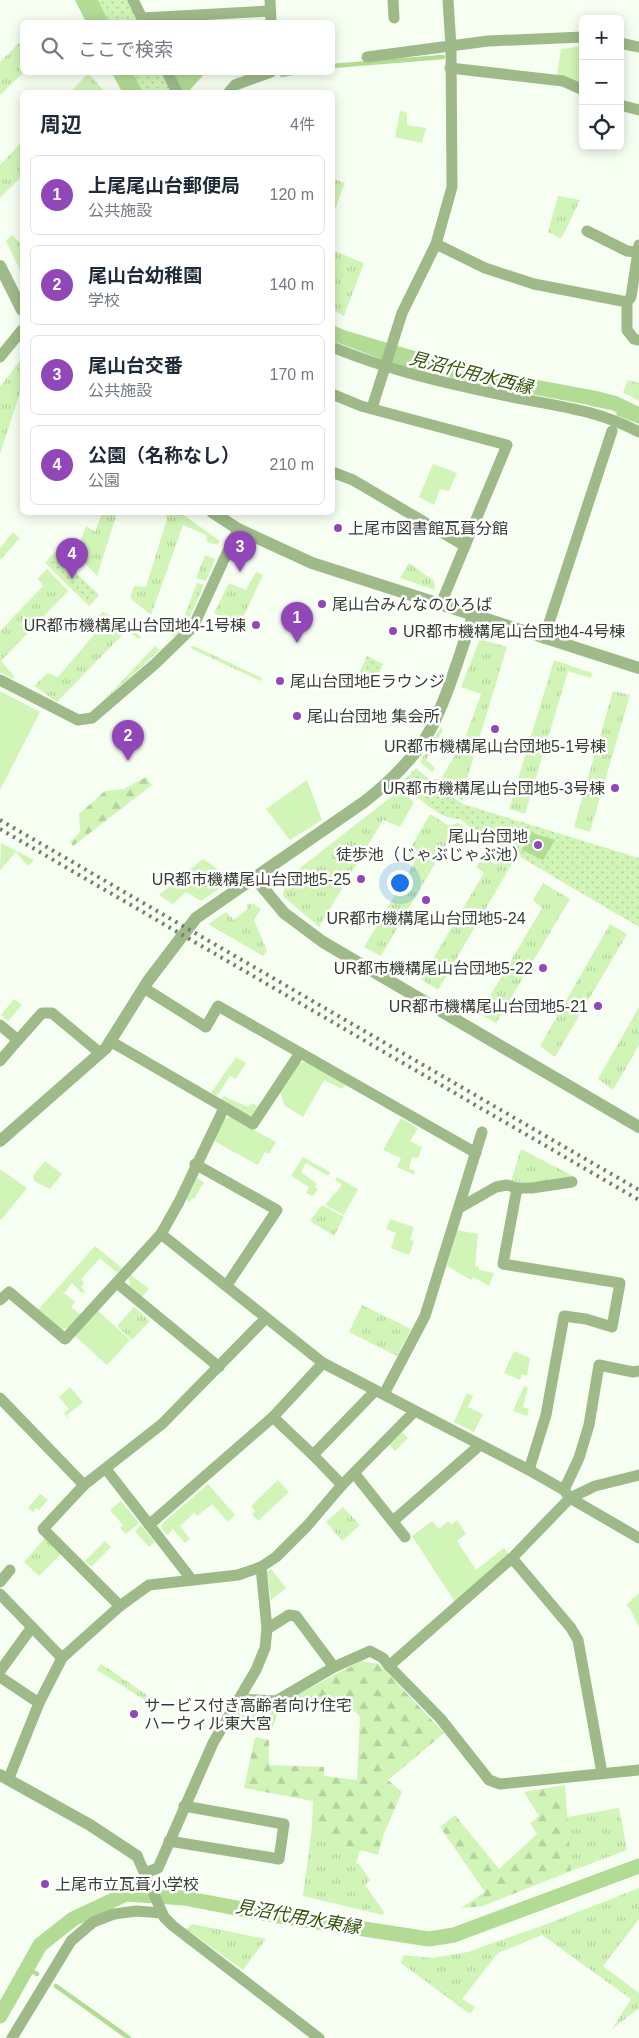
<!DOCTYPE html>
<html lang="ja">
<meta charset="utf-8">
<style>
:root{--surface:#fff;--page:#f6f6f7;--text:#1f2937;--muted:#747a83;--line:#e0e1e3;--accent:#9247b9}
body{margin:0;font-family:Arial,"Noto Sans JP",sans-serif;background:var(--page);color:var(--text)}
.controls{position:absolute;right:15px;top:15px;display:grid;overflow:hidden;border-radius:8px;box-shadow:0 2px 12px #0003}
.controls button{width:45px;height:45px;display:grid;place-items:center;padding:0;border:0;border-bottom:1px solid var(--line);background:var(--surface);color:var(--text);font:25px sans-serif}
.you{position:absolute;left:399px;top:882px;width:18px;height:18px;margin:-12px;border:4px solid #fff;border-radius:50%;background:#1a73e8;box-shadow:0 0 0 8px #1a73e833}
.badge{display:grid;place-items:center;width:32px;height:32px;border-radius:50%;background:var(--accent);color:#fff;font-size:16px;font-weight:700}
.pin{position:absolute;translate:-50% -41px;filter:drop-shadow(0 1px 2px #0008)}
.pin::after{content:'';position:absolute;top:26px;width:18px;height:15px;background:inherit;clip-path:polygon(0 0,100% 0,50% 100%)}
.list{margin:0;padding:0;list-style:none}
h2{display:flex;justify-content:space-between;align-items:center;height:65px;margin:0;padding:0 20px;font-size:21px}
h2 small{font-size:16px;font-weight:400;color:var(--muted)}
.list li{display:grid;grid-template-columns:32px 1fr auto;gap:15px;align-items:center;box-sizing:border-box;height:80px;margin:0 10px 10px;padding:0 10px;border:1px solid var(--line);border-radius:8px}
.list b{display:block;font-size:19px;white-space:nowrap}
.list p{margin:0;font-size:16px;white-space:nowrap;color:var(--muted)}
.list em{font-size:16px;font-style:normal;color:var(--muted)}
.icon{flex:none;width:28px;height:28px;fill:none;stroke:currentColor;stroke-width:2;stroke-linecap:round;stroke-linejoin:round}
.map{position:relative;flex:none;width:639px;height:2038px;overflow:hidden}
.search{position:absolute;background:var(--surface);box-shadow:0 2px 12px #0003;left:20px;top:20px;width:315px;height:55px;display:flex;align-items:center;gap:12px;box-sizing:border-box;padding:0 18px;border-radius:8px;color:var(--muted);font-size:19px}
.panel{position:absolute;background:var(--surface);box-shadow:0 2px 12px #0003;left:20px;top:90px;width:315px;height:425px;border-radius:8px}
.map>svg:first-child{display:block}
</style>
<div class="map">
<svg width="639" height="2038" viewBox="0 0 639 2038">
<defs>
<pattern id="grass-tufts" width="24" height="20" patternUnits="userSpaceOnUse" patternTransform="scale(1.25)"><rect width="24" height="20" fill="#d1f4b7"/><path d="M3 7l-1-3M5 7V3M7 7l1-3M15 17l-1-3M17 17v-4M19 17l1-3" fill="none" stroke="#b4d29e"/></pattern>
<pattern id="forest-firs" width="22" height="20" patternUnits="userSpaceOnUse" patternTransform="scale(1.25)"><rect width="22" height="20" fill="#d1f4b7"/><path d="M5 1l3.5 6h-7zM16 11l3.5 6h-7z" fill="#b4d29e"/></pattern>
<pattern id="park-dots" width="8" height="8" patternUnits="userSpaceOnUse" patternTransform="scale(1.25)"><rect width="8" height="8" fill="#d1f4b7"/><path d="M2 2h.1M6 6h.1" fill="none" stroke="#b4d29e" stroke-width="1.8" stroke-linecap="round"/></pattern>
</defs>
<rect width="100%" height="100%" fill="#f7fef2"/>
<g fill="url(#grass-tufts)">
<path d="M22,40L23,73L0,95V62Z"/>
<path d="M86,72L88,73L105,92H70L87,75Z"/>
<path d="M22,142V176L0,198V165Z"/>
<path d="M333,179L345,183L333,214L332,179Z"/>
<path d="M558,196L580,200L561,239L548,232Z"/>
<path d="M12,235L19,242L22,240V274L6,241Z"/>
<path d="M332,250L364,263L344,316L333,310Z"/>
<path d="M21,348L22,349V387L0,454V387L22,358Z"/>
<path d="M628,380L639,383V401L623,392Z"/>
<path d="M102,513H117L97,576L80,558L79,545L86,526L95,532Z"/>
<path d="M165,513H181L220,541L217,545L207,542L206,535L183,525L151,615L130,598L134,586L146,587L167,519Z"/>
<path d="M13,532L20,538L0,560V548Z"/>
<path d="M205,555L215,559L206,581L196,578Z"/>
<path d="M409,563L434,581L435,590L400,578Z"/>
<path d="M47,569L68,591L1,661L14,676L13,679L0,672V631L43,586L38,578Z"/>
<path d="M256,572L263,575L239,626L214,613L229,583L246,590Z"/>
<path d="M197,583L204,585L186,625L174,637L171,635L183,620Z"/>
<path d="M103,612L123,622L141,637L138,639L127,630L57,702L34,686L48,673L58,677L104,623L98,616Z"/>
<path d="M480,639L507,647L463,792V801L445,789V782L442,777L465,738L481,694L461,687Z"/>
<path d="M155,646L160,650L101,703Z"/>
<path d="M194,646L262,678L260,681L190,648Z"/>
<path d="M554,660L592,673L591,678L568,671L525,814L509,809Z"/>
<path d="M613,691L630,695L590,832L574,827Z"/>
<path d="M441,727L443,730L426,760L435,768L432,772L420,762Z"/>
<path d="M400,790L414,802L400,827L383,820L319,927L283,896L286,879Z"/>
<path d="M430,814L449,826L458,823L470,831L469,835L455,829L381,956L364,947L416,860L407,854Z"/>
<path d="M483,856L495,865L501,856L513,862L438,990L421,979L484,873L476,867Z"/>
<path d="M543,883L570,899L496,1023L471,1009L474,1004L483,1008L542,908L533,900Z"/>
<path d="M247,904H254L261,909L254,920L267,951L263,956L208,924L226,912L234,920L247,909Z"/>
<path d="M610,924L627,934L555,1057L540,1046Z"/>
<path d="M639,1007V1045L613,1090L598,1079Z"/>
<path d="M521,1149L575,1177L533,1183L511,1181Z"/>
<path d="M322,1205L344,1217L334,1236L310,1221Z"/>
<path d="M362,1305L411,1329L397,1356L349,1332Z"/>
<path d="M134,1307L150,1321L132,1340L117,1326Z"/>
<path d="M343,1507L360,1525L342,1541L326,1522Z"/>
<path d="M45,1538L61,1554L39,1576L24,1562Z"/>
<path d="M101,1664L156,1701L153,1705L97,1670Z"/>
<path d="M244,1705L267,1707L264,1728L231,1727L230,1723L239,1709Z"/>
<path d="M619,1808L627,1850L571,1871L567,1817Z"/>
<path d="M312,1826L348,1847L360,1850L356,1863L359,1864L370,1880L365,1885L384,1912L383,1915L303,1896Z"/>
<path d="M639,1888V1919L603,1966L639,1993V2008L612,2029L631,1999L542,1935L498,1953L462,1999L475,2007L470,2014L401,1963L404,1955L432,1958L468,1952L547,1924Z"/>
<path d="M192,1924L266,1939L243,1970L186,1929Z"/>
</g>
<g fill="url(#forest-firs)">
<path d="M146,777L152,785L73,846L70,842L80,832L79,814L105,791L124,789Z"/>
<path d="M361,1661L379,1664L444,1733L388,1780L402,1792L383,1836L378,1855L348,1847L312,1826L313,1801L244,1788L255,1737L269,1740V1765L324,1767V1776L357,1780L360,1717L341,1696L278,1712L272,1729L264,1728L267,1707L276,1706Z"/>
<path d="M565,1785L571,1871L483,1906L461,1908L485,1892L440,1827L455,1815L499,1869L537,1834L530,1823L539,1816L524,1792Z"/>
</g>
<g fill="url(#park-dots)">
<path d="M98,0H133L144,22H109Z"/>
<path d="M133,73H167L172,82L168,92H143Z"/>
<path d="M55,552L99,595L89,606L45,563Z"/>
<path d="M367,656L383,664L371,691L355,682Z"/>
<path d="M416,768L430,780L439,779L442,781L441,789L463,804L639,858V927L471,828L460,819C438,820 418,796 402,783Z"/>
</g>
<g fill="#d1f4b7">
<path d="M583,46V85L557,75L561,49Z"/>
<path d="M400,111L407,113V125L426,128L422,143L395,137Z"/>
<path d="M433,464L457,473L449,491L440,489L434,505L419,497Z"/>
<path d="M0,691L40,712L0,790Z"/>
<path d="M307,780L322,820L290,840L266,809Z"/>
<path d="M1,843L34,860L28,866L16,852L0,870Z"/>
<path d="M203,859L219,870L213,879L219,889L201,901L186,892L173,904L159,895Z"/>
<path d="M14,999L22,1005L8,1021L1,1015Z"/>
<path d="M236,1057L246,1063L236,1079L230,1076L217,1096L211,1093Z"/>
<path d="M309,1062L347,1083L342,1089L324,1080L303,1117L284,1105L280,1092L300,1063Z"/>
<path d="M224,1096L248,1107L252,1103L259,1108L253,1116H246L220,1101Z"/>
<path d="M230,1117L276,1142L269,1154L265,1152L258,1165L212,1140L224,1119Z"/>
<path d="M401,1118L418,1128L410,1141L422,1147L418,1158L412,1157L409,1168L415,1171L414,1175L397,1167L401,1158L383,1150Z"/>
<path d="M303,1157L330,1172L328,1176L306,1163L301,1172L317,1184L315,1187L318,1189L313,1196L306,1193L309,1187L291,1176Z"/>
<path d="M45,1161L62,1174L50,1189L34,1181L33,1176Z"/>
<path d="M0,1169L27,1188L1,1220H0Z"/>
<path d="M195,1177L204,1182L194,1199L192,1198L190,1202L186,1200Z"/>
<path d="M337,1177L358,1189L344,1215L325,1205L342,1185L335,1180Z"/>
<path d="M390,1219L414,1227L410,1240L414,1241L409,1255L391,1248L396,1233L386,1229Z"/>
<path d="M457,1230L478,1234L475,1266L479,1267V1270L494,1273L489,1286L473,1277L471,1280L447,1266Z"/>
<path d="M95,1246L122,1268L117,1273L100,1258L81,1279L84,1283L81,1287L85,1291L82,1293L72,1283L64,1293L75,1302L71,1307L81,1315L69,1328L61,1329L38,1310Z"/>
<path d="M131,1275L149,1289L142,1297L130,1286L129,1277Z"/>
<path d="M97,1310L130,1340L107,1365L75,1336Z"/>
<path d="M514,1351L530,1358L527,1376L522,1374L520,1380L504,1373Z"/>
<path d="M524,1386L528,1388L523,1407L529,1409L527,1416L513,1411Z"/>
<path d="M70,1387L83,1402L67,1415L69,1421L64,1413L69,1409L59,1397Z"/>
<path d="M467,1393L473,1396L468,1407L483,1414L474,1432L454,1422Z"/>
<path d="M402,1432L408,1438L395,1451L389,1444Z"/>
<path d="M278,1480L289,1492L258,1521L252,1514L255,1511L251,1506Z"/>
<path d="M208,1484L235,1515L228,1522L212,1504L197,1516L194,1513L180,1526L190,1539L185,1543L173,1529L167,1535L161,1527L163,1523Z"/>
<path d="M40,1494L48,1500L39,1510L36,1508L33,1512L28,1508Z"/>
<path d="M121,1501L139,1523L126,1534L120,1528L123,1525L110,1510Z"/>
<path d="M457,1520L466,1534L457,1541L476,1570L504,1548L509,1555L455,1602L412,1536L432,1521L439,1529L448,1521L451,1525Z"/>
<path d="M141,1525L155,1542L149,1547L135,1531Z"/>
<path d="M105,1541L111,1547L91,1567L85,1561Z"/>
<path d="M271,1569L286,1588L271,1600L267,1572Z"/>
<path d="M639,1593V1627L630,1609L626,1605Z"/>
</g>
<g fill="#b2db94">
<path d="M75,0H98L109,22H86Z"/>
<path d="M112,73H133L143,92H122Z"/>
<path d="M172,73H205L188,92H182Z"/>
<path d="M333,325L344,330L472,368L597,391L615,396L610,409L483,385L392,363L333,341Z"/>
<path d="M622,400L639,408V424L616,415Z"/>
<path d="M532,833L555,840L543,860L522,850Z"/>
</g>
<g fill="none" stroke-linecap="round" stroke-linejoin="round">
<g stroke="#b2db94" stroke-width="4.5">
<path d="M332,66L443,57"/>
<path d="M282,75L296,72"/>
<path d="M27,1968L37,1974"/>
<path d="M56,1986L129,2038"/>
</g>
<g stroke="#b2db94" stroke-width="15">
<path d="M594,399L614,403L639,415"/>
<path d="M0,2016L40,1945L73,1919L126,1894L184,1898L273,1915L429,1939L454,1935L639,1866"/>
</g>
<g stroke="#9eba89" stroke-width="11">
<path d="M133,0L144,22"/>
<path d="M270,0L271,22"/>
<path d="M393,0L394,18"/>
<path d="M142,18L270,11"/>
<path d="M620,43L639,47"/>
<path d="M367,57L488,41L583,37"/>
<path d="M450,68L563,81L583,90"/>
<path d="M167,72L177,92"/>
<path d="M229,92L235,85L271,72"/>
<path d="M620,105L639,110"/>
<path d="M587,231L627,251L636,252"/>
<path d="M436,244L485,268L534,284L627,302V330L634,339L639,340"/>
<path d="M627,302L631,297L639,245"/>
<path d="M332,347C390,371 450,384 512,397C557,406 598,410 639,432"/>
<path d="M0,357L22,330"/>
<path d="M332,394L361,406L507,445L440,606"/>
<path d="M372,408L402,313L436,244L452,187L451,47L448,0"/>
<path d="M332,472L353,480L465,546"/>
<path d="M544,638L612,431"/>
<path d="M0,680L78,720L92,718L155,664L193,627L238,529"/>
<path d="M144,988L206,1027L218,1006L476,1153"/>
<path d="M0,1025L18,1040L42,1013H52L100,1053"/>
<path d="M110,1041L253,1124L300,1053"/>
<path d="M0,1061L18,1040"/>
<path d="M195,1164L277,1210L227,1285"/>
<path d="M517,1188L503,1264L620,1283L612,1327L586,1319L564,1316L546,1415L529,1470"/>
<path d="M461,1207L496,1187L507,1185L517,1188H532L572,1182"/>
<path d="M161,1234L323,1363L529,1470L564,1490L570,1498L639,1538"/>
<path d="M117,1283L219,1367"/>
<path d="M0,1300L9,1292L65,1339L161,1234L179,1202L224,1108"/>
<path d="M384,1394L425,1316L482,1132"/>
<path d="M0,1398L84,1485"/>
<path d="M273,1417L313,1455L375,1391"/>
<path d="M313,1455L342,1485"/>
<path d="M106,1469L192,1580"/>
<path d="M354,1473L405,1537"/>
<path d="M564,1490L579,1458L589,1425L599,1365L633,1372L639,1371"/>
<path d="M393,1521L480,1445"/>
<path d="M149,1525L273,1417L323,1363"/>
<path d="M512,1558L571,1628L578,1640L602,1773"/>
<path d="M0,1582L10,1570"/>
<path d="M0,1594L62,1658"/>
<path d="M120,1606L43,1529L84,1485L162,1424L266,1318"/>
<path d="M389,1666L440,1718L489,1780L500,1784L639,1770"/>
<path d="M334,1667L370,1651L383,1658L389,1666L512,1558L570,1498L595,1486L639,1475"/>
<path d="M0,1671L32,1627"/>
<path d="M0,1677L39,1703"/>
<path d="M239,1699L276,1701L334,1667L296,1616L289,1615L267,1629"/>
<path d="M9,1778L39,1703L62,1658L120,1606L149,1585L238,1575L261,1567L276,1557L307,1526L342,1485L415,1411"/>
<path d="M169,1841L279,1859L284,1824L184,1806"/>
<path d="M137,1856L164,1917L173,1926L319,2038"/>
<path d="M145,1873L158,1868L213,1743L256,1670L265,1648L267,1629L261,1567"/>
<path d="M12,2038L71,1941L93,1922L114,1914L136,1911L162,1913"/>
</g>
<g stroke="#9eba89" stroke-width="12">
<path d="M0,266L22,310"/>
<path d="M212,512L238,529L312,563L639,668"/>
<path d="M254,877L284,913L323,942L639,1127"/>
<path d="M0,1141L106,1048L148,981L196,918L364,802C386,785 404,768 421,745C444,712 459,655 473,616"/>
<path d="M0,1775L90,1825L137,1856"/>
</g>
<g stroke="#767d71" stroke-width="4" stroke-dasharray="2.5 5" stroke-linecap="butt">
<path d="M0,820L639,1190"/>
<path d="M0,829L639,1200"/>
</g>
</g>
<g fill="#9247b9" stroke="#fff" stroke-width="2">
<circle cx="338" cy="528" r="5"/>
<circle cx="322" cy="604" r="5"/>
<circle cx="256" cy="625" r="5"/>
<circle cx="393" cy="631" r="5"/>
<circle cx="280" cy="681" r="5"/>
<circle cx="297" cy="716" r="5"/>
<circle cx="495" cy="729" r="5"/>
<circle cx="615" cy="788" r="5"/>
<circle cx="538" cy="845" r="5"/>
<circle cx="361" cy="879" r="5"/>
<circle cx="426" cy="900" r="5"/>
<circle cx="543" cy="968" r="5"/>
<circle cx="598" cy="1006" r="5"/>
<circle cx="134" cy="1714" r="5"/>
<circle cx="45" cy="1884" r="5"/>
</g>
<g text-anchor="middle" stroke-width="5" stroke-linejoin="round" paint-order="stroke">
<g font-size="16" fill="#373e32" stroke="#fff" text-anchor="start">
<text x="348" y="534">上尾市図書館瓦葺分館</text>
<text x="332" y="610">尾山台みんなのひろば</text>
<text x="246" y="631" text-anchor="end">UR都市機構尾山台団地4-1号棟</text>
<text x="403" y="637">UR都市機構尾山台団地4-4号棟</text>
<text x="290" y="687">尾山台団地Eラウンジ</text>
<text x="307" y="722">尾山台団地 集会所</text>
<text x="495" y="752" text-anchor="middle">UR都市機構尾山台団地5-1号棟</text>
<text x="605" y="794" text-anchor="end">UR都市機構尾山台団地5-3号棟</text>
<text x="528" y="842" text-anchor="end">尾山台団地<tspan x="528" dy="18">徒歩池（じゃぶじゃぶ池）</tspan></text>
<text x="351" y="885" text-anchor="end">UR都市機構尾山台団地5-25</text>
<text x="426" y="924" text-anchor="middle">UR都市機構尾山台団地5-24</text>
<text x="533" y="974" text-anchor="end">UR都市機構尾山台団地5-22</text>
<text x="588" y="1012" text-anchor="end">UR都市機構尾山台団地5-21</text>
<text x="144" y="1711">サービス付き高齢者向け住宅<tspan x="144" dy="18">ハーウィル東大宮</tspan></text>
<text x="55" y="1890">上尾市立瓦葺小学校</text>
</g>
<g font-size="18" font-style="italic" fill="#33560b" stroke="#fff">
<text transform="translate(471 373) rotate(14)" y="6">見沼代用水西縁</text>
<text transform="translate(298 1917) rotate(10)" y="6">見沼代用水東縁</text>
</g>
</g>
</svg>
<div class="controls">
<button>+</button>
<button>−</button>
<button><svg class="icon" aria-label="locate" viewBox="0 0 24 24"><circle cx="12" cy="12" r="6"/><path d="M12 2v4M12 18v4M2 12h4M18 12h4"/></svg></button>
</div>
<div class="you"></div>
<div class="pin badge" style="left:297px;top:643px">1</div>
<div class="pin badge" style="left:128px;top:761px">2</div>
<div class="pin badge" style="left:240px;top:572px">3</div>
<div class="pin badge" style="left:72px;top:579px">4</div>
<div class="search"><svg class="icon" aria-label="search" viewBox="0 0 24 24"><circle cx="10" cy="10" r="6"/><path d="M15 15l6 6"/></svg>ここで検索</div>
<section class="panel">
<h2>周辺<small>4件</small></h2>
<ul class="list">
<li><span class="badge">1</span><div><b>上尾尾山台郵便局</b><p>公共施設</p></div><em>120 m</em></li>
<li><span class="badge">2</span><div><b>尾山台幼稚園</b><p>学校</p></div><em>140 m</em></li>
<li><span class="badge">3</span><div><b>尾山台交番</b><p>公共施設</p></div><em>170 m</em></li>
<li><span class="badge">4</span><div><b>公園（名称なし）</b><p>公園</p></div><em>210 m</em></li>
</ul>
</section>
</div>
